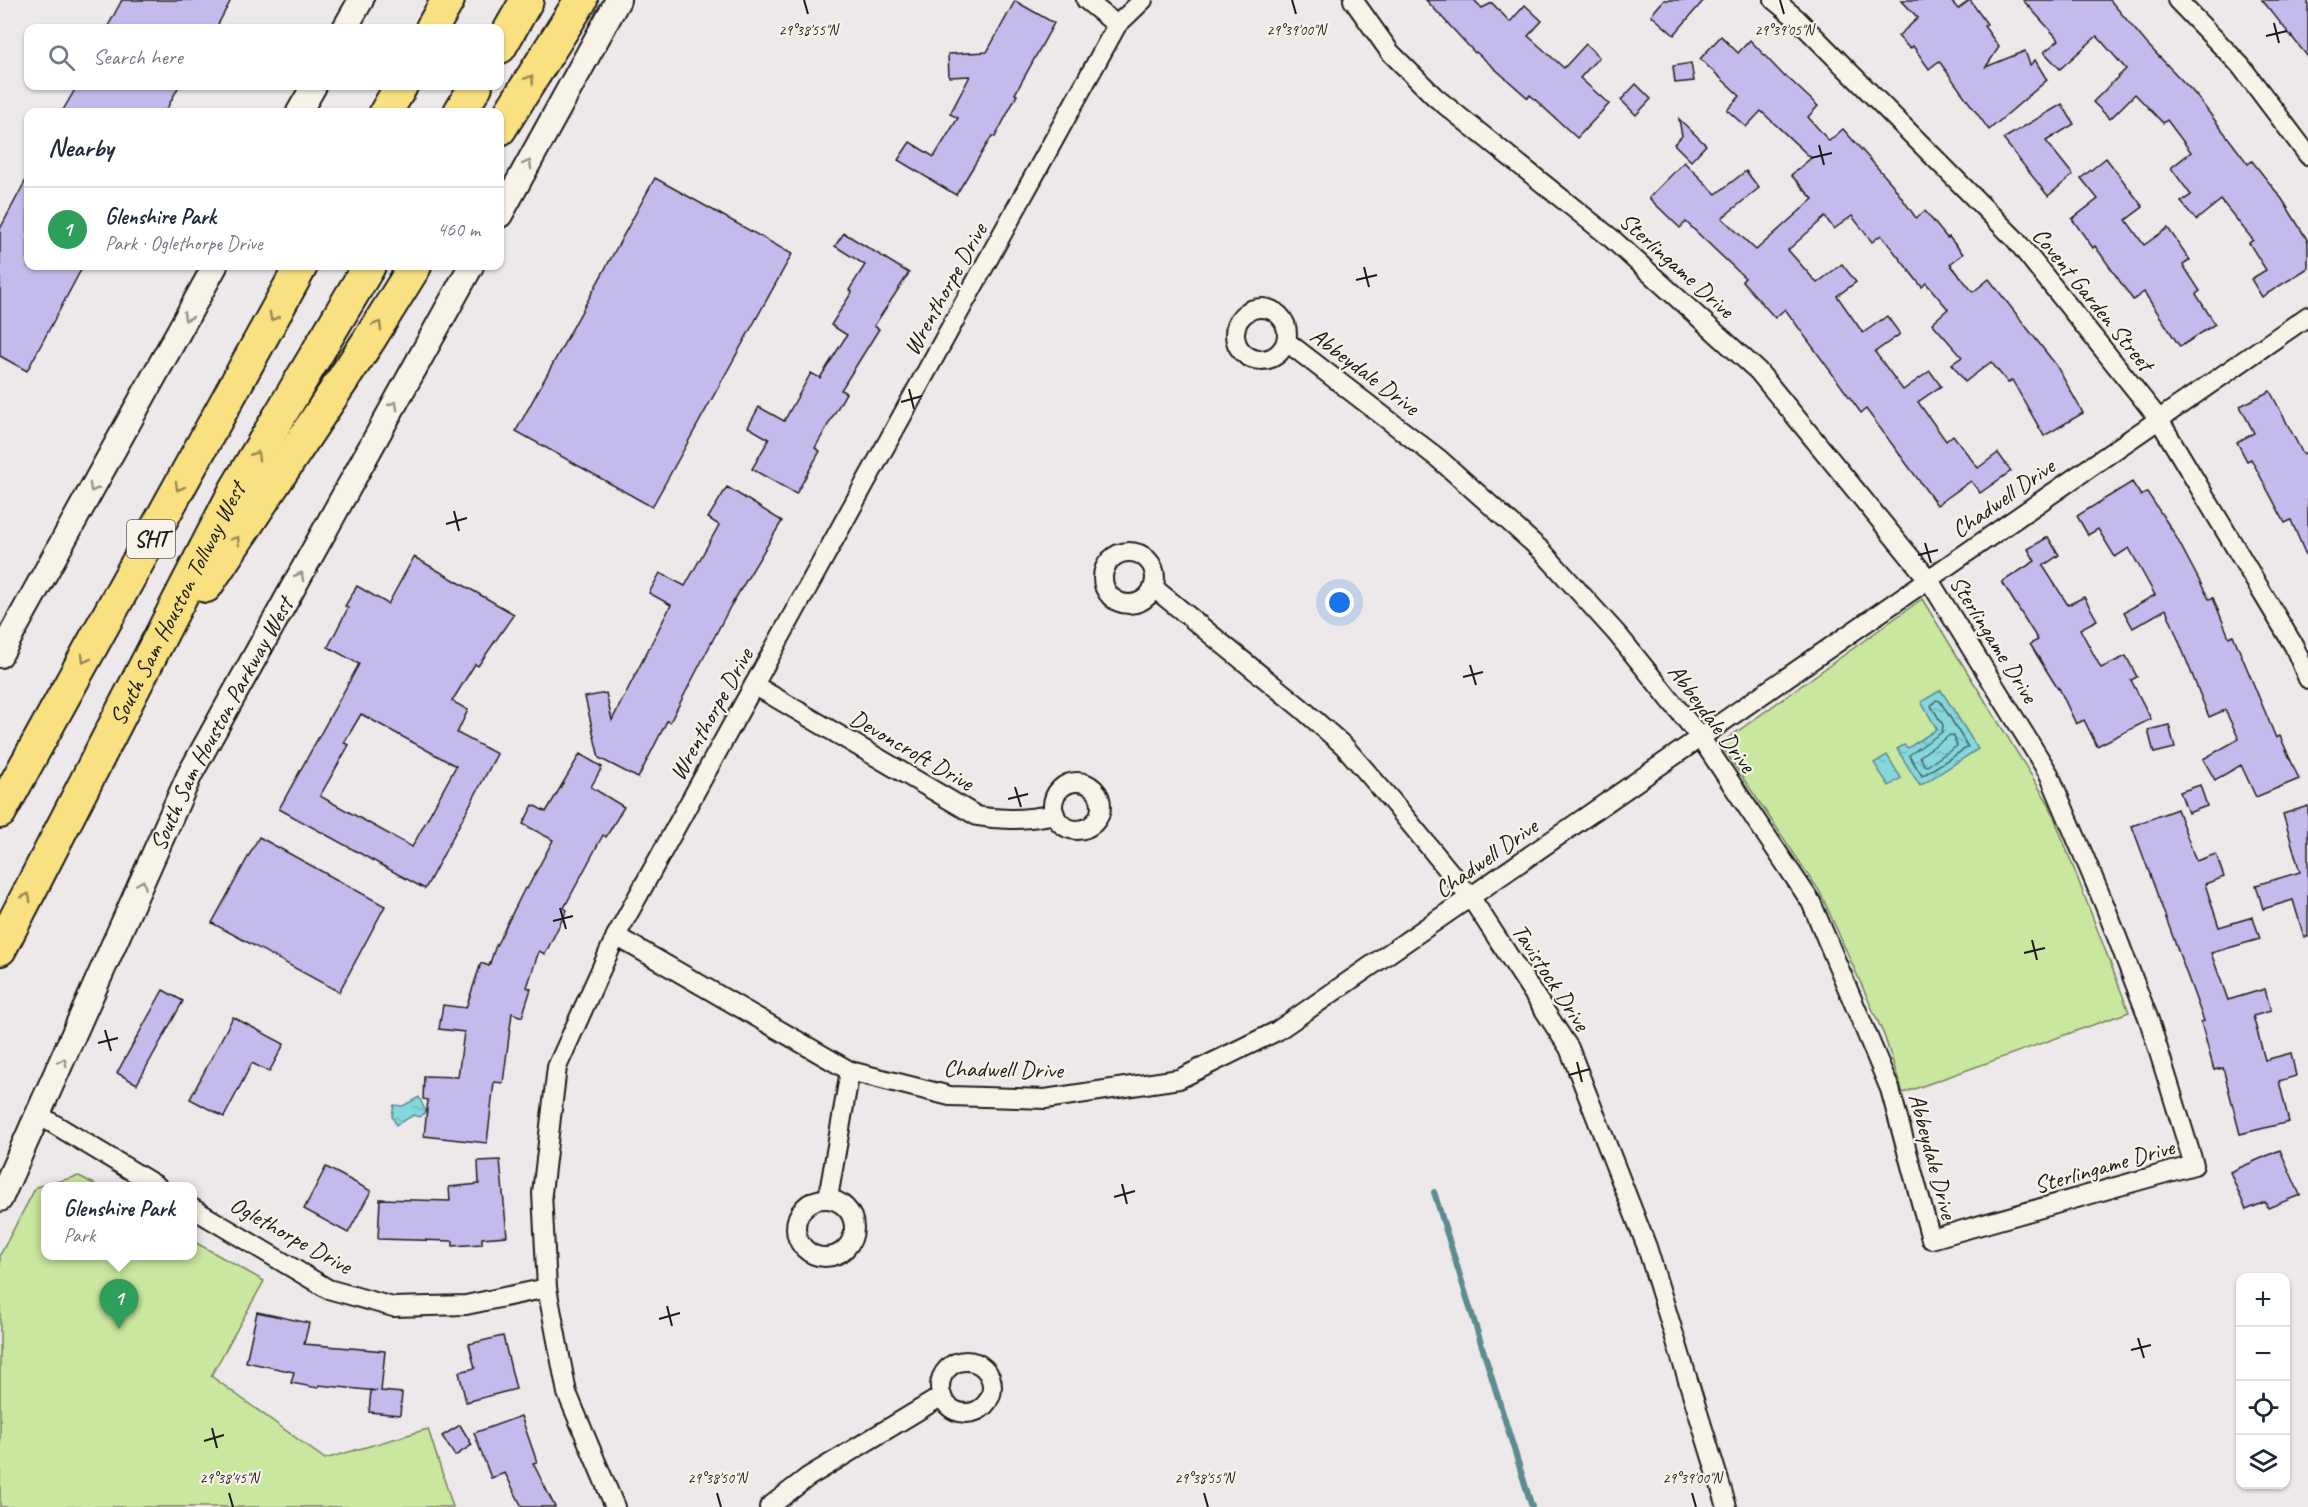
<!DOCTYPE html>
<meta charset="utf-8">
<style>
:root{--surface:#fff;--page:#f6f6f7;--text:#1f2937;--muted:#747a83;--line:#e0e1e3;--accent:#1a73e8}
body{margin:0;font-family:Caveat,sans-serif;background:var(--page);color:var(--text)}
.controls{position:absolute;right:18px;bottom:18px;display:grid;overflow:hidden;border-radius:12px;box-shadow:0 2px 4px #0004}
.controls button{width:54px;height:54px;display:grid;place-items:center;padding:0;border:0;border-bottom:2px solid var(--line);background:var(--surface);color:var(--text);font:30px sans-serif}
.you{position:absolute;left:1340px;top:603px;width:21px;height:21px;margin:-15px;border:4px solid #fff;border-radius:50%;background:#1a73e8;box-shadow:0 0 0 9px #1a73e833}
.badge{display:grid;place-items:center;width:39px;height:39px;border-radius:50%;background:var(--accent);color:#fff;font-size:20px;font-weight:700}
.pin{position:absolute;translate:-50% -50px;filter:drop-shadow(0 2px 3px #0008)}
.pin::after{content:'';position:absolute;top:32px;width:21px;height:18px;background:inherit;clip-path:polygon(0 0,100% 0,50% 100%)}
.popup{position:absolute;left:41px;top:1182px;width:156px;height:78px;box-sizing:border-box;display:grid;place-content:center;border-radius:12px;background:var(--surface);filter:drop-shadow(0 2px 4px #0005);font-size:20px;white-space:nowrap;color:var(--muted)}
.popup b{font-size:22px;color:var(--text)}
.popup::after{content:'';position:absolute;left:50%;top:100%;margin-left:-12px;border:12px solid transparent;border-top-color:var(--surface)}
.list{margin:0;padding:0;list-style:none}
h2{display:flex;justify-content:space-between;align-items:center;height:78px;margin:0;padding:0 24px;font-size:26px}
h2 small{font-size:20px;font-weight:400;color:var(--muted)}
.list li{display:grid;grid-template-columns:39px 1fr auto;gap:18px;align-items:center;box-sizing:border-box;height:84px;padding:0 24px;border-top:2px solid var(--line)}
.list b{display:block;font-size:22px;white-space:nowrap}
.list p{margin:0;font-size:20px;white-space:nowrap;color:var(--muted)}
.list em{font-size:20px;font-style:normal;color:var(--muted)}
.icon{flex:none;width:33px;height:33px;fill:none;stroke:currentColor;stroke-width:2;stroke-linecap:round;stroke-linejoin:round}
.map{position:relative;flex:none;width:2308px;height:1507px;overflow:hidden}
.search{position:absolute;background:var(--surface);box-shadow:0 2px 4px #0004;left:24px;top:24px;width:480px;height:66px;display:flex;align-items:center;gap:15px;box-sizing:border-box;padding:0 21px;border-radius:12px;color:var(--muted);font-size:22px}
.panel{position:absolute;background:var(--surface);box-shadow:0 2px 4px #0004;left:24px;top:108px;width:480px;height:162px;border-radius:12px}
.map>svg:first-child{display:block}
</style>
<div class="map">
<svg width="2308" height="1507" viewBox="0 0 2308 1507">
<defs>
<pattern id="water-ripples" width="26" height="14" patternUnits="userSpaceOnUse" patternTransform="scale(1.5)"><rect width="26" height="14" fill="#85d7dc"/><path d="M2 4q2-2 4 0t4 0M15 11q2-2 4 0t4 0" fill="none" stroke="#72b8bc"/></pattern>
</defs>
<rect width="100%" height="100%" fill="#ede8e9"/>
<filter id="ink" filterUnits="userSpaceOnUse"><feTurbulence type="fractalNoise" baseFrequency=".0167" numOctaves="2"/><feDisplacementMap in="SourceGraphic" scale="12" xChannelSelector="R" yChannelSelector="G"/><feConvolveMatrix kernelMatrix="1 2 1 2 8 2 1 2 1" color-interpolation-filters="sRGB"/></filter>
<g filter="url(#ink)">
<g fill="#c9e79e" stroke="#72825d" stroke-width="1.5">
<path d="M1922,599L2049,804L2129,1012L1903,1093L1884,1035L1820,892L1720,744Z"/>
<path d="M79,1176L98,1186H45V1256H192L193,1241L264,1281L211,1376L325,1459L428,1429L453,1507H0V1255L36,1187Z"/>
</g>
<g fill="url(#water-ripples)" stroke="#5b8c8f" stroke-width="1.5">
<path d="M1941,690L1978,749L1920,786L1897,749L1904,745L1908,748L1937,729L1921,702Z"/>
<path d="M1887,755L1901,778L1889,786L1874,763Z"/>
<path d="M419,1097L426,1112L419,1117L414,1115L396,1125L392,1116L394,1105L403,1106Z"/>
</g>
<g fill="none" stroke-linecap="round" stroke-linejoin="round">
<g stroke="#466769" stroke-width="1.5">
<path d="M1936,700L1940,701L1968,747L1922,776L1909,755L1942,732L1943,725L1931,706Z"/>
<path d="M1950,735L1954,736L1957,746L1927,766L1924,765L1920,756Z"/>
</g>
<path stroke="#5b8c8f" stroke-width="6" d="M1434,1192L1532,1507"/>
</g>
<g fill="#c5baec" stroke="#1c1c1c" stroke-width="1.5" fill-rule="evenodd">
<path d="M122,0H231L216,28H107Z"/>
<path d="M1426,0H1474L1482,8L1492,3L1510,22L1525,5L1542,21L1528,36L1564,68L1586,44L1599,57L1580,78L1609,104L1577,138L1530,95L1528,98L1476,52L1475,53Z"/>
<path d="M1664,0H1704L1674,35L1651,15Z"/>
<path d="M1901,0H1950L1958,9L1970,0L1987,24L1984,26L1999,47L1986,67L2025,51L2030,65L2035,60L2047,80L1989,130L1939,61L1929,69L1913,46L1910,49L1898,36L1918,18Z"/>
<path d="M2023,0H2110L2148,45L2195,94L2248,164L2252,161L2282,199L2308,241V268L2262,297L2251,279L2266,270L2249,243L2253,240L2221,200L2196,220L2181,202L2191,195L2171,168L2191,152L2167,120L2163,123L2135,94L2110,119L2093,102L2126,69L2097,36L2060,69L2044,52L2059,40Z"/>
<path d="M2262,0H2308V57Z"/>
<path d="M1015,1L1054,23L1015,94L1017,95L995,137L992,136L956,195L898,160L910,142L934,157L958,118L950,114L970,76L949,77L948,54L987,52Z"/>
<path d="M1721,36L1738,53L1750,40L1785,77L1786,76L1818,106L1808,117L1829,141L1843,129L1892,184L1916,218L1925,211L1947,238L1949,237L1963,254L1950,264L1973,292L1989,279L2056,365L2083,413L2044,436L2012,380L2008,383L1991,362L1965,382L1952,364L1962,357L1932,323L1948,309L1926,283L1922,287L1881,235L1872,242L1852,216L1834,229L1825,217L1788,250L1817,283L1842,264L1856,282L1837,296L1863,333L1887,316L1900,334L1875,352L1903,390L1930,371L1941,386L1918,402L1946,441L1953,435L1978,468L1998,453L2011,471L1980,493L1971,481L1937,505L1866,409L1861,413L1785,309L1775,318L1742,281L1745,278L1686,222L1680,228L1649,198L1684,162L1716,194L1746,171L1759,188L1722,218L1756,250L1813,199L1791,175L1811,158L1761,111L1746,127L1727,110L1740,96L1700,59Z"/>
<path d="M1691,63L1694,81L1675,83L1673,66Z"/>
<path d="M1636,84L1651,99L1636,115L1621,100Z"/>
<path d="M77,86H179L165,112H62Z"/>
<path d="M2062,104L2074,124L2046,141L2073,175L2048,196L2003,139Z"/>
<path d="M1679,119L1706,145L1691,161L1674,144L1682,136Z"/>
<path d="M2106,158L2143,207L2126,220L2144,245L2168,228L2190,260L2183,265L2200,291L2196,294L2215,324L2180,347L2144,292L2133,300L2095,246L2093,248L2072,219L2098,199L2081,178Z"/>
<path d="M28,176V266H83L27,371L0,356V229Z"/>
<path d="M655,178L792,254L652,507L516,431Z"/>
<path d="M844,233L909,273L874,326L879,329L841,390L846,393L815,448L820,451L796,494L752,469L769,439L748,427L759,407L784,421L811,373L820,378L847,335L831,325L852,292L849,290L865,265L835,246Z"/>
<path d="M2270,391L2303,454L2308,451V560L2291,520L2285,523L2251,459L2247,461L2237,442L2254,433L2240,406Z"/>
<path d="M2132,482L2141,496L2147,492L2174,533L2209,599L2213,598L2229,637L2233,635L2276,738L2280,736L2299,779L2256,797L2241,765L2215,780L2203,759L2239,739L2225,710L2209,717L2166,609L2133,628L2124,612L2155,595L2129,548L2115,557L2098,529L2088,535L2077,516Z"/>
<path d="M727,487L782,521L730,607L670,722L667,721L638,778L599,758L585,697L606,693L612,720L671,605L649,593L660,573L685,586L719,525L708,518Z"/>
<path d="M2048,537L2059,555L2043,566L2068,605L2084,597L2097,620L2080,629L2101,668L2126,656L2137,677L2131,680L2151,719L2097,746L2084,720L2076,724L2059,688L2058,689L2030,644L2038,640L2002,582L2035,561L2028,549Z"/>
<path d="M414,557L514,614L478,666L475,664L452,701L468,710L457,733L497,754L425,889L279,809L359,664L328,647L348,608L345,606L357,586L388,604ZM361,714L456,766L412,847L320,796L349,745L344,743Z"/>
<path d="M2169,725L2175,748L2154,753L2148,730Z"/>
<path d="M580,754L602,767L591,787L624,807L606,837L603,835L564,908L567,910L545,954L539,951L527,987L531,989L522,1017L512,1013L503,1083L494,1082L487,1143L424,1136L428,1100L423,1099L424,1076L458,1077L464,1032L439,1029L443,1005L466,1008L481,963L489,966L495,948L525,888L527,889L553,840L523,824L533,805L546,812Z"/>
<path d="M2200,785L2207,806L2188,813L2180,792Z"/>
<path d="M2308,806V937H2304L2293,900L2263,909L2256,885L2300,872L2283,814Z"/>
<path d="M2177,809L2196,861L2216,854L2224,877L2205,884L2219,927L2253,917L2260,939L2211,953L2228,1000L2265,989L2271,1011L2253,1016L2265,1060L2291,1053L2296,1076L2279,1081L2289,1122L2240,1134L2223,1068L2214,1070L2201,1022L2204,1021L2132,826Z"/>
<path d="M259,837L385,906L339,992L212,923Z"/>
<path d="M163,990L183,1001L137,1084L117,1073Z"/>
<path d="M233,1017L284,1044L269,1072L252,1063L224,1117L190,1099Z"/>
<path d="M2280,1150L2300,1195L2268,1208L2265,1202L2246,1210L2230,1172Z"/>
<path d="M500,1160L507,1236L482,1238V1244L453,1246V1241L378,1239L380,1199L450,1201L449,1187L479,1184L478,1161Z"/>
<path d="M326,1167L371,1191L348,1233L304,1209Z"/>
<path d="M257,1312L309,1323L304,1344L385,1351L381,1391L402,1393L400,1415L369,1412L371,1390L377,1391L319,1385L318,1388L291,1383L294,1372L246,1362Z"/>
<path d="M503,1336L516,1389L466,1402L459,1372L475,1368L469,1344Z"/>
<path d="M521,1416L537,1462L533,1463L555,1507H522L505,1473L491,1478L474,1433Z"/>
<path d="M460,1425L472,1445L455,1456L442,1436Z"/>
</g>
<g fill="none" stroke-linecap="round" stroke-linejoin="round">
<g stroke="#1c1c1c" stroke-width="22">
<g id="minor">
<path d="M1086,0L1117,25"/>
<path d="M1774,0L1797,19L2015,239L2158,418L2294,646L2308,679"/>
<path d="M2177,0L2240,65L2308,155"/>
<circle cx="1261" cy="334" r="26"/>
<path d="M1287,342L1439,459L1543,552L1618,635L1700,737L1811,902L1890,1089L1931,1239L2194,1165L2149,1020L2105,906L2049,774L1929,580L1758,371L1611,238L1435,97L1390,52L1353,0"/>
<circle cx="1129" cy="578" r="26"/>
<path d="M1154,588L1301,708L1344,746L1391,800L1471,898L1569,1048L1647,1247L1727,1507"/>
<path d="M754,685L977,816C1004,821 1028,820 1055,814"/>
<circle cx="1077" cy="806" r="24"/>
<path d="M616,936L850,1071L950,1096L1045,1099L1179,1079L1277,1031L2308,316"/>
<path d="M39,1115L157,1186"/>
<path d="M828,1198L850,1071"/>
<circle cx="825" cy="1228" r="29"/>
<path d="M192,1208L328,1289L393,1307L466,1305L547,1288"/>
<circle cx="966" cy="1387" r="26"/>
<path d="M615,1507L567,1393L547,1288L542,1193L557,1067L616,936L1117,25L1143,0"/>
<path d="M769,1507L808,1477L942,1396"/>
</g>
</g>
<g stroke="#1c1c1c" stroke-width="28">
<g id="secondary">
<path d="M345,28L361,0"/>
<path d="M299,112L314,86"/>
<path d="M500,215L618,0"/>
<path d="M0,655L215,266"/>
<path id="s1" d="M0,1199L190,774L471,266"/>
</g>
</g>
<g stroke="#1c1c1c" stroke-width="36">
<g id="motorway">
<path d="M432,28L448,0"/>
<path d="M500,47L527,0"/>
<path d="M386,112L401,86"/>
<path d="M460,112L476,86"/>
<path d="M500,129L581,0"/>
<path d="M206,586L369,340L415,266"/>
<path d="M0,812L301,266"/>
<path id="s2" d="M0,949L236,489L369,266"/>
</g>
</g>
<use href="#minor" stroke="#f7f3e8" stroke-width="18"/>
<use href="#secondary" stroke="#f7f3e8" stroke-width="24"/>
<use href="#motorway" stroke="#f9e181" stroke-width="32"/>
</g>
<defs><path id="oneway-chevron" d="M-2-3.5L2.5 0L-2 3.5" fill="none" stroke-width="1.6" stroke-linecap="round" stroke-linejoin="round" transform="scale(1.5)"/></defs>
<g stroke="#968854">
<use href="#oneway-chevron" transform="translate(530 79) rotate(-58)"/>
<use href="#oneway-chevron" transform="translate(273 317) rotate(119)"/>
<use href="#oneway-chevron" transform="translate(378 325) rotate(-58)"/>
<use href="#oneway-chevron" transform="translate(256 455) rotate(-59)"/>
<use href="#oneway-chevron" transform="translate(179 487) rotate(119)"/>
<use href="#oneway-chevron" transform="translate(236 540) rotate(-56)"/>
<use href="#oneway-chevron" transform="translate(85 659) rotate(119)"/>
<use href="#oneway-chevron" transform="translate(27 897) rotate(-63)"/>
</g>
<g stroke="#94928c">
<use href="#oneway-chevron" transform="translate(528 164) rotate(-61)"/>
<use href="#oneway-chevron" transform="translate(187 317) rotate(119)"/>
<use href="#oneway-chevron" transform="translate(394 405) rotate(-61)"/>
<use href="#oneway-chevron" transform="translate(93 488) rotate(119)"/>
<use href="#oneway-chevron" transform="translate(300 576) rotate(-61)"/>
<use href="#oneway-chevron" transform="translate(142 884) rotate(-67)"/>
<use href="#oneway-chevron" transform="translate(63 1062) rotate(-66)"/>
</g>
</g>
<path fill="none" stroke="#1c1c1c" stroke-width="2" d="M804,0L808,14M1292,0L1296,14M1780,0L1784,14M2274,23L2279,43M2266,36L2287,31M1819,145L1824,165M1811,158L1832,153M1364,267L1369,287M1356,280L1377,275M909,389L914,409M901,402L922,396M454,511L459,531M446,524L467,518M1925,543L1931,563M1918,555L1938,550M1470,665L1476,685M1463,677L1483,672M1015,787L1021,807M1008,799L1028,794M560,908L566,929M553,921L573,916M2032,940L2037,960M2024,953L2045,948M105,1030L111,1051M98,1043L118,1038M1577,1062L1582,1082M1569,1075L1590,1069M1122,1184L1127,1204M1114,1197L1135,1191M667,1306L672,1326M659,1319L680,1313M2138,1338L2144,1358M2131,1350L2151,1345M212,1428L217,1448M204,1441L224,1435M229,1493L233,1507M717,1493L721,1507M1204,1493L1208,1507M1692,1493L1696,1507"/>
<g text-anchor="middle" stroke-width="4.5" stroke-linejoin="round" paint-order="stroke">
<rect fill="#f7f3e8" stroke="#5e5c59" stroke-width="1.5" x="127" y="520" width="48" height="38" rx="4.5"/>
<g font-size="22" font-weight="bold" fill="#1c1c1c">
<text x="151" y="547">SHT</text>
</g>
<g font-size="24" fill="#1c1c1c" stroke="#f7f3e8">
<text transform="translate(1677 265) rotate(42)" y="8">Sterlingame Drive</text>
<text transform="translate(945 289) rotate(-61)" y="8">Wrenthorpe Drive</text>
<text transform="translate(2093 299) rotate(51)" y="8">Covent Garden Street</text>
<text transform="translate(1365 371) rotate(37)" y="8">Abbeydale Drive</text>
<text transform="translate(2003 498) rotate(-35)" y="8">Chadwell Drive</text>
<text dy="8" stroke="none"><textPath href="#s2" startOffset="388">South Sam Houston Tollway West</textPath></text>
<text transform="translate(1994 639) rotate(58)" y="8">Sterlingame Drive</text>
<text transform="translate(711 714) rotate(-61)" y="8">Wrenthorpe Drive</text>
<text transform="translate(1712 718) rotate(53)" y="8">Abbeydale Drive</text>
<text dy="8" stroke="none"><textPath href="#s1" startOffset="524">South Sam Houston Parkway West</textPath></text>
<text transform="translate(912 750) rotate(30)" y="8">Devoncroft Drive</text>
<text transform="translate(1486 858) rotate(-35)" y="8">Chadwell Drive</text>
<text transform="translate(1551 977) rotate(57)" y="8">Tavistock Drive</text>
<text transform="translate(1003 1069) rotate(1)" y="8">Chadwell Drive</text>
<text transform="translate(1933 1156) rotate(75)" y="8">Abbeydale Drive</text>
<text transform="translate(2104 1166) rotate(-16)" y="8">Sterlingame Drive</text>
<text transform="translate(291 1235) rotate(29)" y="8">Oglethorpe Drive</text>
</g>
</g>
<g font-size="15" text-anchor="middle" fill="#1c1c1c" stroke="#f7f3e8" stroke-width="4.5" stroke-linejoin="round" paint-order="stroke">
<text x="808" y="35">29°38'55"N</text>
<text x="1296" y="35">29°39'00"N</text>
<text x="1784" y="35">29°39'05"N</text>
<text x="229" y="1483">29°38'45"N</text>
<text x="717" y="1483">29°38'50"N</text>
<text x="1204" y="1483">29°38'55"N</text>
<text x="1692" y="1483">29°39'00"N</text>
</g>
</svg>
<div class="controls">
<button>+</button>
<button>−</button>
<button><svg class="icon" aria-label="locate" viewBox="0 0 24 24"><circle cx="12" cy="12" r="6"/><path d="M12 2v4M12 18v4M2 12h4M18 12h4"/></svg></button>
<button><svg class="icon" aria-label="layers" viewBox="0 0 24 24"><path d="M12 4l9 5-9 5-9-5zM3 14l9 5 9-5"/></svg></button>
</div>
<div class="you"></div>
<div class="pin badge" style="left:119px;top:1329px;background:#2e9e5b">1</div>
<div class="popup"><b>Glenshire Park</b>Park</div>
<div class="search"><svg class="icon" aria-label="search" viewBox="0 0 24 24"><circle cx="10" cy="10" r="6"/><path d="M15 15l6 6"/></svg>Search here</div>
<section class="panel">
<h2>Nearby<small></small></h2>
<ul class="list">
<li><span class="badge" style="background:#2e9e5b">1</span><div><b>Glenshire Park</b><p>Park · Oglethorpe Drive</p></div><em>460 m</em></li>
</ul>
</section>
</div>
